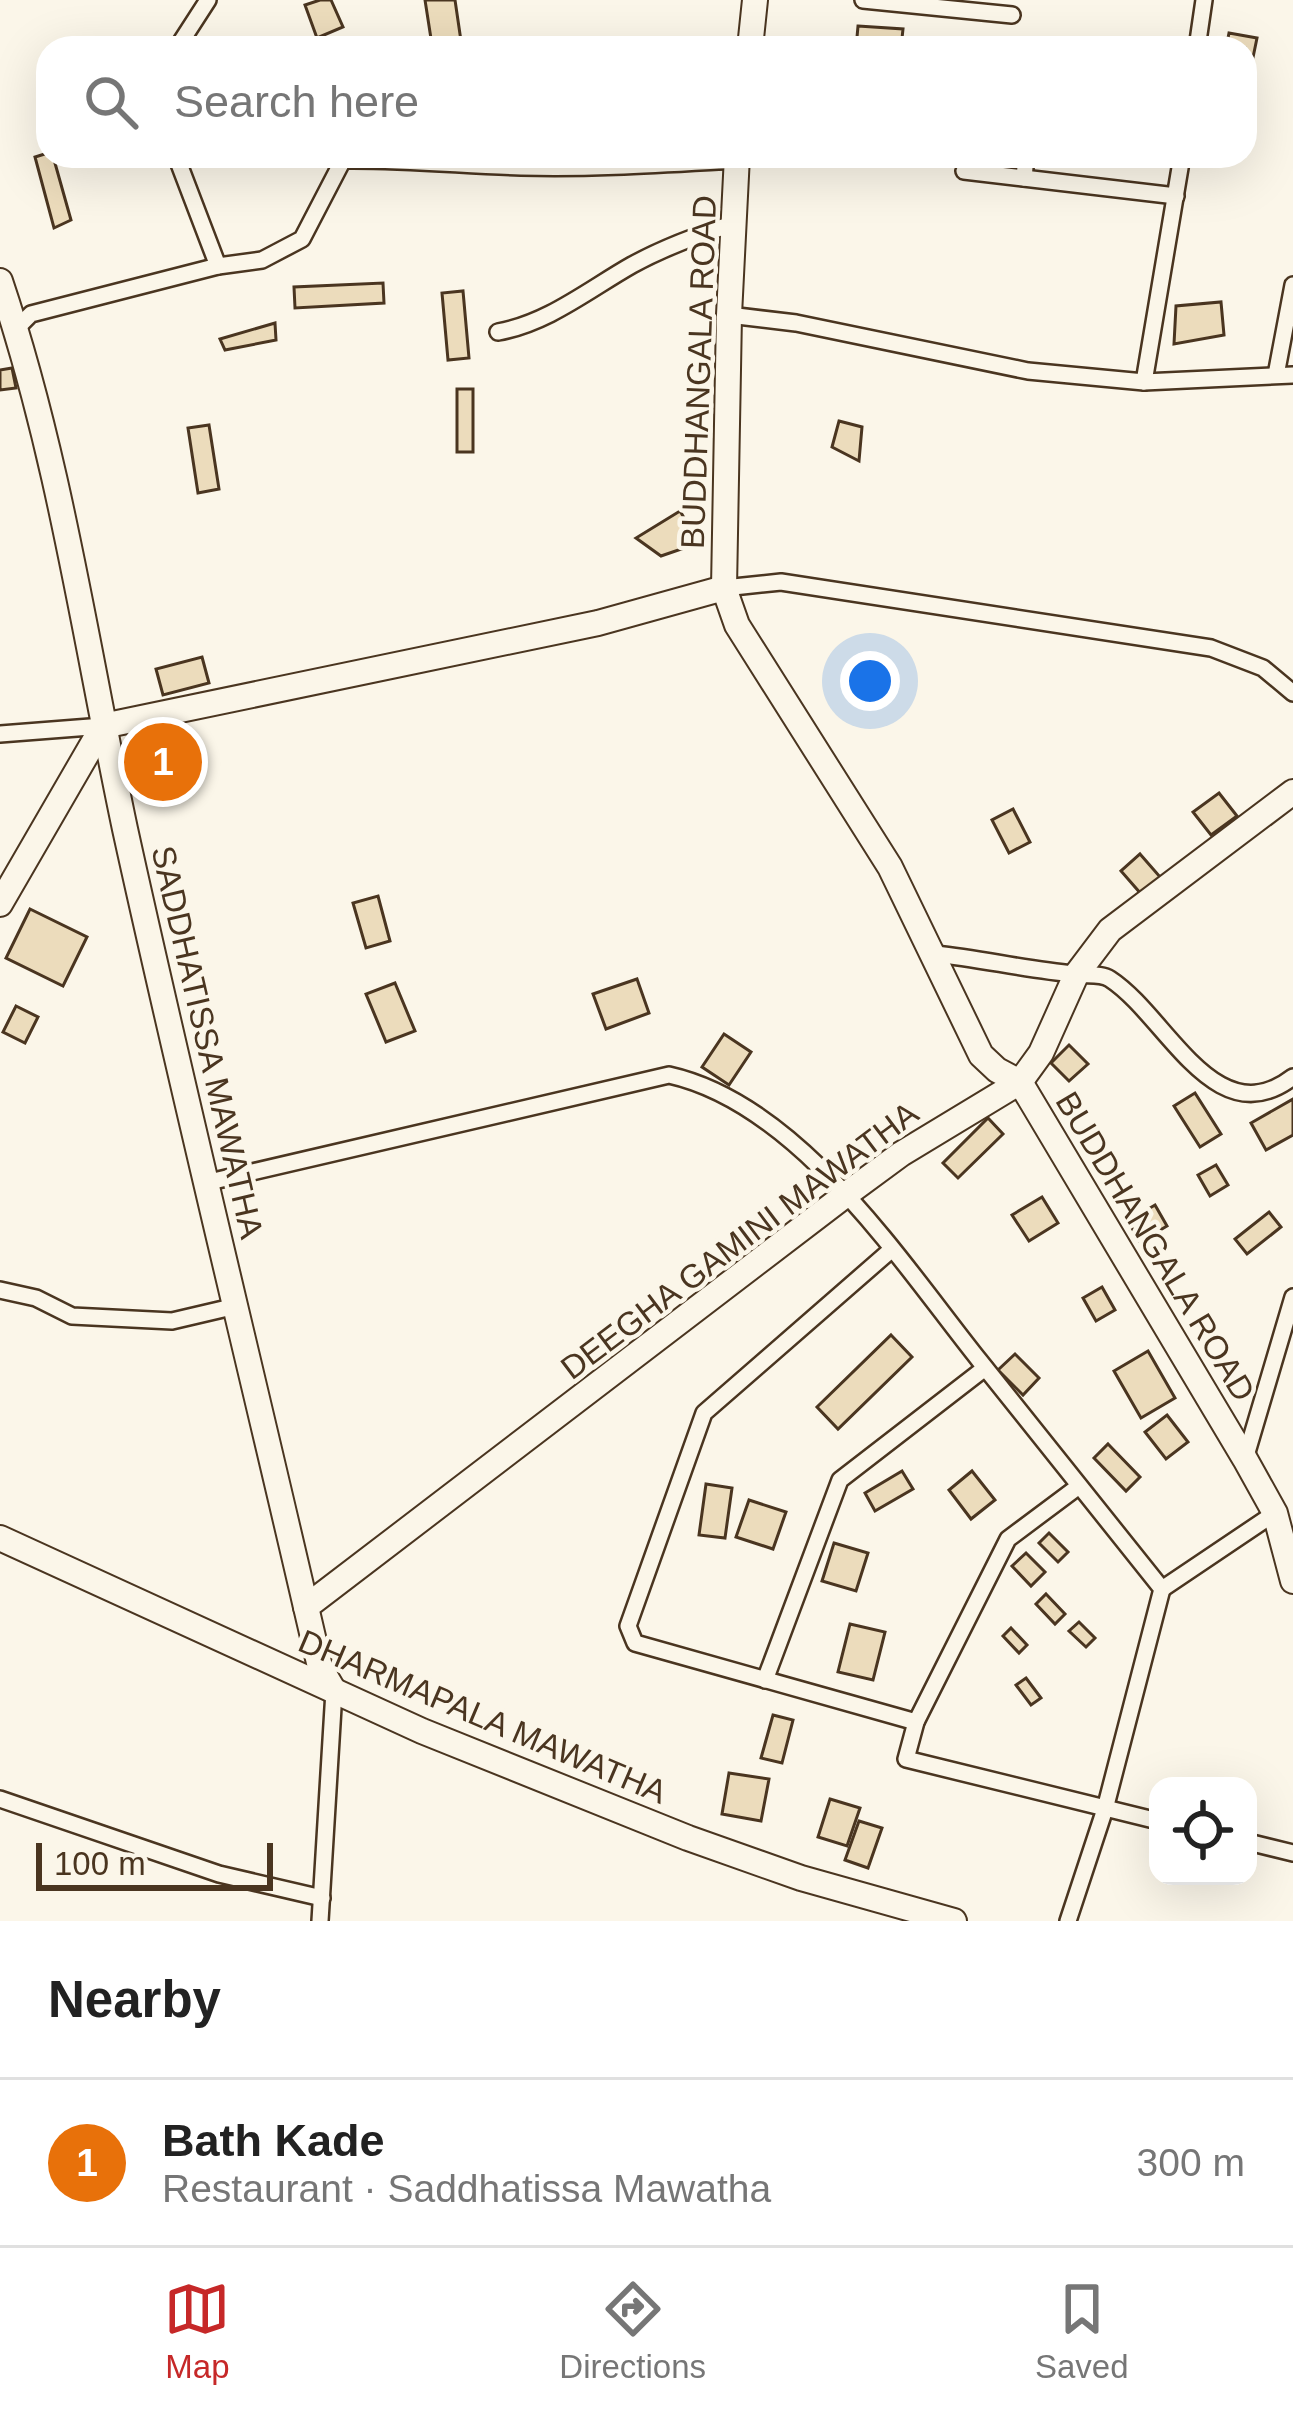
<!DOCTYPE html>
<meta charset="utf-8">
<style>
:root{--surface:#fff;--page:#f2f2f2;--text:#222;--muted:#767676;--line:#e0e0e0;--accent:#c62828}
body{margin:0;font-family:Arial,sans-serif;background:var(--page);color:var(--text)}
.controls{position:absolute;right:36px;bottom:36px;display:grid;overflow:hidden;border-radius:24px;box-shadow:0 12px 48px #0002}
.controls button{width:108px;height:108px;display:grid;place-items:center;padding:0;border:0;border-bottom:3px solid var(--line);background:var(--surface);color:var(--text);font:60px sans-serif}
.scale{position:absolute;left:36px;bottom:30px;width:237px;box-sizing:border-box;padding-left:12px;border:6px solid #4a3520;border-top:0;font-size:33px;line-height:42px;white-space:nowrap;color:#4a3520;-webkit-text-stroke:9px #fbf6e9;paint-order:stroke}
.you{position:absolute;left:870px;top:681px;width:42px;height:42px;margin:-30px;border:9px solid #fff;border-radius:50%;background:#1a73e8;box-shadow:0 0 0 18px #1a73e833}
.badge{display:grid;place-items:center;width:78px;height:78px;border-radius:50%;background:var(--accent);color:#fff;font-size:39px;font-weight:700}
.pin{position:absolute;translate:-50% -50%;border:6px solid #fff;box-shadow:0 3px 12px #0006}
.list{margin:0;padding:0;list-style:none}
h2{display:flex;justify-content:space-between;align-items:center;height:156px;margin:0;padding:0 48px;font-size:51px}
h2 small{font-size:39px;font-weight:400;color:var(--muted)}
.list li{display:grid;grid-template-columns:78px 1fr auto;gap:36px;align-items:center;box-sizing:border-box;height:168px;padding:0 48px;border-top:3px solid var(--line)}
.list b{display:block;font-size:45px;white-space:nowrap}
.list p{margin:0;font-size:39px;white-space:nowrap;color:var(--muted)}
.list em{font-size:39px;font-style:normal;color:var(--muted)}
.icon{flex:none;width:66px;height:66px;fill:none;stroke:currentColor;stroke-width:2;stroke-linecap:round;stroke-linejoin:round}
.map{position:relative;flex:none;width:1293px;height:1921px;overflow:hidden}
.search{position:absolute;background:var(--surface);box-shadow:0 12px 48px #0002;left:36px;right:36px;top:36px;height:132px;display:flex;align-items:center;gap:30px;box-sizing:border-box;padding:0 42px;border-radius:36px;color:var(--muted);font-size:45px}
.sheet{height:324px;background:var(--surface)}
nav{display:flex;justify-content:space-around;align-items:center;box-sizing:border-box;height:168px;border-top:3px solid var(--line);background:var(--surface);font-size:33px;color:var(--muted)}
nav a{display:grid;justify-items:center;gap:6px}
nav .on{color:var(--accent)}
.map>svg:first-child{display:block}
</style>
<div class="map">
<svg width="1293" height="1921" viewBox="0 0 1293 1921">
<rect width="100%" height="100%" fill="#fbf6e9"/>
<g fill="#ecdcbc" stroke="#4a3520" stroke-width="3">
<path d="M320,0H331L343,27L317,38L305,5Z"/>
<path d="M425,0H455L461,41L432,45Z"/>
<path d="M858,26L903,29L901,48H856Z"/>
<path d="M1229,33L1257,38L1249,77L1245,76V48H1226Z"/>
<path d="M48,153L53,156L71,220L54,228L35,157Z"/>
<path d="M383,283L384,303L295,308L294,287Z"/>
<path d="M463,291L469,358L448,360L442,293Z"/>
<path d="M1221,302L1224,335L1174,344L1176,306Z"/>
<path d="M275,323L276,340L225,350L220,339Z"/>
<path d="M12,368L16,388L0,390V370Z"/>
<rect x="457" y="389" width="16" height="63"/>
<path d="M839,421L862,427L859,461L832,447Z"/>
<path d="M209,425L219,489L198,493L188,428Z"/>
<path d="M680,511L699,543L661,556L636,538Z"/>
<path d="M202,657L209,683L163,695L156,669Z"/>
<path d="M1219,793L1237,816L1211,835L1193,812Z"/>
<path d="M1013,809L1030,842L1009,853L992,820Z"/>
<path d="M1140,854L1161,878L1142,895L1121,871Z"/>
<path d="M378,896L390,941L366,948L353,903Z"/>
<path d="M30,909L87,937L63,986L6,958Z"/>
<path d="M637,979L649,1013L606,1029L593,994Z"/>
<path d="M395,983L415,1031L386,1042L366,994Z"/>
<path d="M16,1006L38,1017L25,1043L3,1032Z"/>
<path d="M724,1034L751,1052L729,1085L702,1067Z"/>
<path d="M1069,1045L1088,1064L1069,1081L1051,1063Z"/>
<path d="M1195,1093L1221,1134L1200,1147L1174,1106Z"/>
<path d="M1293,1099V1135L1266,1150L1251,1123Z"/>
<path d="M988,1118L1003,1134L958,1178L943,1163Z"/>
<path d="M1216,1165L1228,1185L1210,1196L1198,1175Z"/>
<path d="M1042,1197L1058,1223L1029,1241L1012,1215Z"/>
<path d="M1155,1205L1167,1226L1140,1242L1128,1221Z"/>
<path d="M1269,1212L1281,1227L1247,1254L1235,1239Z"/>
<path d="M1102,1287L1115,1310L1096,1321L1083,1298Z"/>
<path d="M891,1335L912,1357L838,1429L817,1407Z"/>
<path d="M1148,1351L1175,1398L1141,1418L1114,1371Z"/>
<path d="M1015,1354L1039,1378L1023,1395L998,1370Z"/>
<path d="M1167,1415L1188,1442L1166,1459L1145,1432Z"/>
<path d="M1108,1444L1140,1477L1126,1491L1094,1458Z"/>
<path d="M902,1471L913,1489L875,1511L865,1493Z"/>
<path d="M972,1471L995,1500L971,1519L949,1490Z"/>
<path d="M706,1484L732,1488L725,1538L699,1535Z"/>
<path d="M749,1500L786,1512L773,1549L736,1537Z"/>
<path d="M1049,1533L1068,1552L1058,1562L1039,1543Z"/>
<path d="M834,1543L868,1553L856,1591L822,1581Z"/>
<path d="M1026,1553L1045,1572L1031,1586L1012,1566Z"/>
<path d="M1046,1594L1065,1614L1055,1624L1036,1604Z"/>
<path d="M1079,1622L1095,1638L1086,1647L1069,1631Z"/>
<path d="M850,1624L885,1632L873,1680L838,1672Z"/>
<path d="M1011,1628L1027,1645L1019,1653L1003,1636Z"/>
<path d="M1026,1678L1041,1698L1031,1705L1016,1685Z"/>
<path d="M773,1715L793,1720L782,1763L761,1758Z"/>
<path d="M729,1773L769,1779L761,1821L722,1814Z"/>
<path d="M830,1799L860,1808L847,1846L818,1837Z"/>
<path d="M859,1821L882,1828L868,1868L845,1860Z"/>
</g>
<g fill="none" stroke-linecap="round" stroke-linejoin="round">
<g stroke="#4a3520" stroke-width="20">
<g id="street">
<path d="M863,0L1012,15"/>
<path d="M177,48L208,0"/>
<path d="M1197,48L1204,0"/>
<path d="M176,156L218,266L262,260L302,239L343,160C403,159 461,165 521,167C593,169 665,164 737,160"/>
<path d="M964,171L1176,196"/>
<path d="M1024,178L1026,156"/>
<path d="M729,315L796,323L1028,371L1144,382L1293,375"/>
<path d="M16,329L31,314L218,266"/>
<path d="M498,332C548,323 588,290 632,265C665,247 700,234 736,223"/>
<path d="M1276,375L1293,285"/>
<path d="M1144,382L1182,156"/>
<path d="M724,588L781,582L1211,648L1263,668L1293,693"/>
<path d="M0,734L103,726"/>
<path d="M936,954C982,959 1028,970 1074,974C1086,976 1101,973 1110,979C1167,1016 1215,1137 1293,1077"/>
<path d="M205,1183L669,1075C799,1104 900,1261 979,1360C1040,1437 1101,1513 1162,1589L1105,1809L1068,1921"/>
<path d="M891,1250L704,1413L628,1626L635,1643L916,1722"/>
<path d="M0,1290L36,1298L72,1316L172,1321L236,1306"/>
<path d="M1245,1459L1293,1297"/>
<path d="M1079,1486L1008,1539L916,1722L906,1759L1158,1821"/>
<path d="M1162,1589L1275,1513"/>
<path d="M765,1680L840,1480L985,1368"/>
<path d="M0,1799L219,1874L322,1898"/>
<path d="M1248,1842L1293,1853"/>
<path d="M320,1921L334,1691"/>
</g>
</g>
<g stroke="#4a3520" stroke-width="28">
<g id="primary">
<path d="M750,48L755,0"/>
<path d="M737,156L729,315L724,588L737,625L890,867L981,1055L997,1070L1020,1082L1245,1459L1275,1513L1293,1581"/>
<path d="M0,281C60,459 86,645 125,829C182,1089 246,1348 306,1607"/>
<path d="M0,904L103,726L598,623L724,588"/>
<path d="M0,1538L422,1731L688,1838L801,1878L954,1921"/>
<path d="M334,1691L320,1667L306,1607L848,1193L901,1154L1020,1082L1041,1053L1076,975L1110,930L1293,792"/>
</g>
</g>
<use href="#street" stroke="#fbf6e9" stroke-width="15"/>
<use href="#primary" stroke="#fbf6e9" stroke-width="24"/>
</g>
<g text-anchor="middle" stroke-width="9" stroke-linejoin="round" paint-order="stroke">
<g font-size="33" fill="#4a3520" stroke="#fbf6e9">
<text transform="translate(698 372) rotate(-88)" y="12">BUDDHANGALA ROAD</text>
<text transform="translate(208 1042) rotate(77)" y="12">SADDHATISSA MAWATHA</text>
<text transform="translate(739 1240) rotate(-37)" y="12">DEEGHA GAMINI MAWATHA</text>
<text transform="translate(1156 1246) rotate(59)" y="12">BUDDHANGALA ROAD</text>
<text transform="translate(483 1716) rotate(23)" y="12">DHARMAPALA MAWATHA</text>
</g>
</g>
</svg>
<div class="controls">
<button><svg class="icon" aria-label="locate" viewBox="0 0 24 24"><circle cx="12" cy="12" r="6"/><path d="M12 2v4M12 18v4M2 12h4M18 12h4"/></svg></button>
</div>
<div class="scale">100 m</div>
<div class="you"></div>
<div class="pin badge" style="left:163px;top:762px;background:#e8710a">1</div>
<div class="search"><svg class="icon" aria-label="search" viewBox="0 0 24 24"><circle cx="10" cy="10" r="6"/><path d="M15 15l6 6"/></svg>Search here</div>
</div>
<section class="sheet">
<h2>Nearby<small></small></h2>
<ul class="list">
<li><span class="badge" style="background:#e8710a">1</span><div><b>Bath Kade</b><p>Restaurant · Saddhatissa Mawatha</p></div><em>300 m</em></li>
</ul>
</section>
<nav>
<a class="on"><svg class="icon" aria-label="map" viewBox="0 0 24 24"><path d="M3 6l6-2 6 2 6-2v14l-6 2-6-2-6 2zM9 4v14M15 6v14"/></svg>Map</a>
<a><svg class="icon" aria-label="directions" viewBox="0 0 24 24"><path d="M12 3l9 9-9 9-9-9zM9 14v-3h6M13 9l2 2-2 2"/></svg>Directions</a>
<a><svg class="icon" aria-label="saved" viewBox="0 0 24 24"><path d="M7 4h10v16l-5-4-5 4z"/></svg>Saved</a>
</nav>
